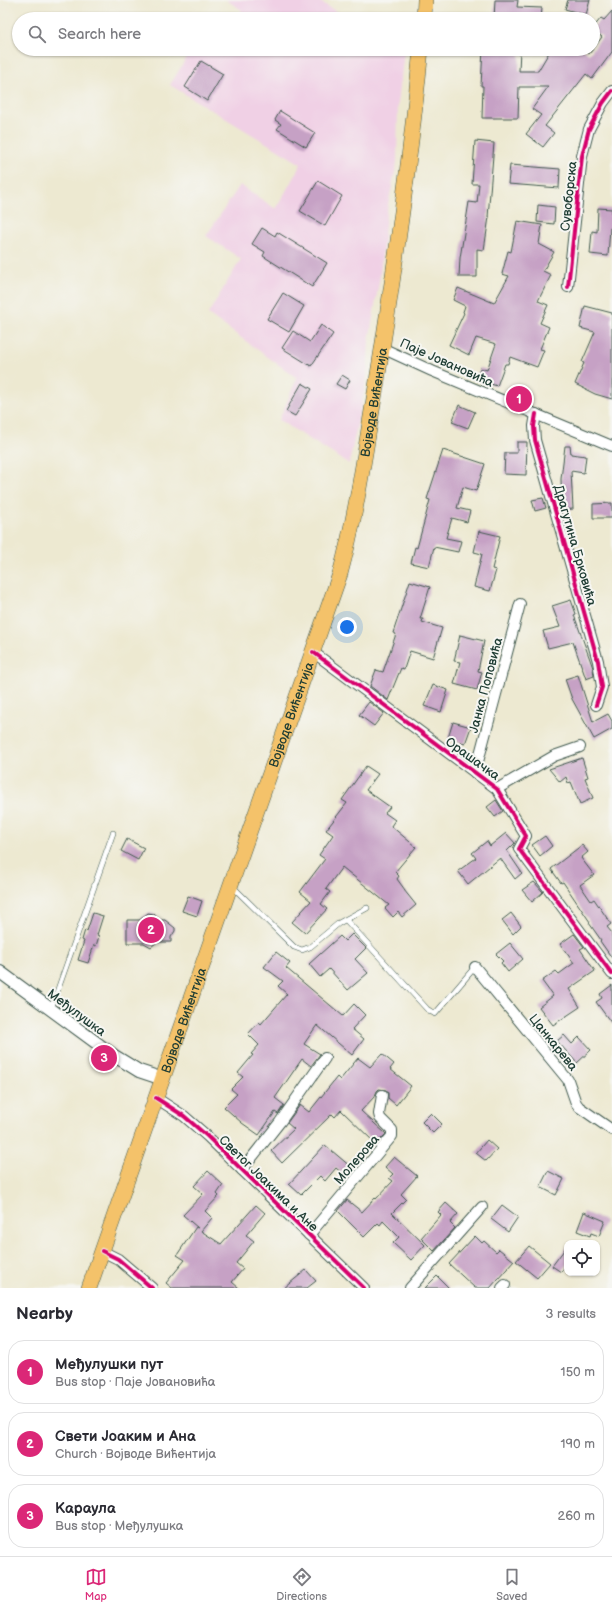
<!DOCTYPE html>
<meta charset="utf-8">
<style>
:root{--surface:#fff;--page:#f7f7f7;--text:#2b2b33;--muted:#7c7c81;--line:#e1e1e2;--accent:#db2777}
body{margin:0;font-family:"Balsamiq Sans",sans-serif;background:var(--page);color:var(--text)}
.controls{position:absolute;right:12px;bottom:12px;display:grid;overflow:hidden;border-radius:8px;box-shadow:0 1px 3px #0004}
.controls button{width:36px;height:36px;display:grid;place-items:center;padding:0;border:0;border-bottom:1px solid var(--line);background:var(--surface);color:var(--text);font:20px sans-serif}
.you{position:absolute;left:347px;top:627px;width:14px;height:14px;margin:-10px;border:3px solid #fff;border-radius:50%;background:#1a73e8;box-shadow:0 0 0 6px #1a73e833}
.badge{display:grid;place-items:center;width:26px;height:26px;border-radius:50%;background:var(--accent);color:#fff;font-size:13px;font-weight:700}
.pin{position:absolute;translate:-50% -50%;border:2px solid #fff;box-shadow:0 1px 4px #0006}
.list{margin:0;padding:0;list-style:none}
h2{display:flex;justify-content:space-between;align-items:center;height:52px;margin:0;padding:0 16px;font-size:17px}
h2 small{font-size:13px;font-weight:400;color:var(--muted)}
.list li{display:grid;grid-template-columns:26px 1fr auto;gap:12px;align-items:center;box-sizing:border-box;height:64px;margin:0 8px 8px;padding:0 8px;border:1px solid var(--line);border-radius:16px}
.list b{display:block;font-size:15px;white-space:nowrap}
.list p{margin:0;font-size:13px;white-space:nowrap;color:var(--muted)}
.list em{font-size:13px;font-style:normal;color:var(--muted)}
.icon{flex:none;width:22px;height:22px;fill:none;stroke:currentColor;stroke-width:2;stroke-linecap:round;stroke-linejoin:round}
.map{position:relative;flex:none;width:612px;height:1288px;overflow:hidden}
.search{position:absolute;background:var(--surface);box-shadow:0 1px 3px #0004;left:12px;right:12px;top:12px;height:44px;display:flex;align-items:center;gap:10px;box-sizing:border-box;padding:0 14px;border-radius:22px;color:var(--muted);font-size:15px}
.sheet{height:268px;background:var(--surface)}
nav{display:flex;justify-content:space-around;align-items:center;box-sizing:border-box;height:56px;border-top:1px solid var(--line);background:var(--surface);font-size:11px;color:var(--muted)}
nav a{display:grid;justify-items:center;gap:2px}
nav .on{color:var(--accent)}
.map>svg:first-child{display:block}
</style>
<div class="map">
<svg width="612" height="1288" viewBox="0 0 612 1288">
<rect width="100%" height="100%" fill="#f6f6f2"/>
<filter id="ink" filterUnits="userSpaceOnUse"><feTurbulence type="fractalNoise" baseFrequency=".025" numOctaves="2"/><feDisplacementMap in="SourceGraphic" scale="8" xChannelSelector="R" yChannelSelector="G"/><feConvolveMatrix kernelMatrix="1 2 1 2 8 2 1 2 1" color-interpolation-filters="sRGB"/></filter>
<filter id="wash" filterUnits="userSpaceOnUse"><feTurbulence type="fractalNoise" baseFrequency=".012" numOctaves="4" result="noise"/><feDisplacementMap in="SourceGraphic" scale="16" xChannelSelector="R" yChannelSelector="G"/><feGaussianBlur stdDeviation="0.9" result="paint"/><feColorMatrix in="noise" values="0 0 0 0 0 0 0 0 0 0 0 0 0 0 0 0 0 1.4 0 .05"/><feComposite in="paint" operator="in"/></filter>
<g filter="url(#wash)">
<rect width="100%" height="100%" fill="#ede9d1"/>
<g fill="#f0d0e5">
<path d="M226,0H317L349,19H237L242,10Z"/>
<path d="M192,49H209L216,53L219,49H399L404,52L398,103L397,162L386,215L380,276L369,341L367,377L349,464L279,420L297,378L208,314L241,259L206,236L240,185L276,209L301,164L170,85Z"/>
</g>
<g id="blocks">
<g fill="#c6a1c5">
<path d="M495,0H518L517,7L542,8L541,19H494Z"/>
<path d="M568,0H590L586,15L565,9Z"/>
<path d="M612,11V52L592,79L586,74L545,126L554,133L543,147L526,134L541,115L532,109L548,87H519L518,118H482L483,86H481L483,49H520L519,71H538L551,49H575V51L576,49H582L589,54L602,37L593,30V28L601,18L604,20Z"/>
<path d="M201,61L223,74L207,101L185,87Z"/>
<path d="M280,111L315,133L306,147L277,129L281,124L275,120Z"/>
<path d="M475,141L494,143L488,217H489L484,250L477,249V277H459L460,258L469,202L477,203L479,184H472Z"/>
<path d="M510,165L560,169L559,188L508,184Z"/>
<path d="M318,181L342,196L325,226L300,211Z"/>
<path d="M538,205L555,207L554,224L537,222Z"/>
<path d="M598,208L612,209V228H610L608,256L590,254L592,231L597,232Z"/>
<path d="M517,221L542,225L539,244L554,252L543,271L551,275L538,301L548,305L540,323L549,327L540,349L544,350L537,367L510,357L508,364H505L497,386L476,379L480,368L487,370L496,344L476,338L469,355L449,345L464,313L463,312L465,306L453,300L458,288L494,303L509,276L502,274L508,251L511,252Z"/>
<path d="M262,228L275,236L277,232L327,263L312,287L263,256L265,252L252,244Z"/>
<path d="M283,293L304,306L289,332L267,319Z"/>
<path d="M585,306L612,313V399L595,394L575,384L584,363L582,362L595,332L580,328Z"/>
<path d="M321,325L333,334L311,366L282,348L293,331L310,342Z"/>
<path d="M342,375L350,380L345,389L336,384Z"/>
<path d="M302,383L312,389L295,416L286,411Z"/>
<path d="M459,405L475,412L468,428L452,422Z"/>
<path d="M517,442H527L526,475L504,474L505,453H517Z"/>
<path d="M565,446H570L571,454L586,456L584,473L571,471L573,509L562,510L561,479Z"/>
<path d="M443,450L485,464L476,491L463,487L457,508L470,511L467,522L452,518L446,538L461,541L458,552L434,547L429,567L411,563L415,547L417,548L430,500L427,499Z"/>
<path d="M543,498L546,508L535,511L532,500Z"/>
<path d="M612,503V518H593V504Z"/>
<path d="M479,531L500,536L492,569L496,570L490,591L474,587L482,554L474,552Z"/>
<path d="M410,581L430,587L420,619H423L422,622L442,628L433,658L410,651L404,669L401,668L388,700L370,686L376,670L383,672L396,634L393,633Z"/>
<path d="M571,600L576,614L574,615L593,668L594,676L586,679L573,642L548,648L543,631L560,627L552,606Z"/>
<path d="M460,635L484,641L478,671L482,672L477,690L454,684L460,662L454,661Z"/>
<path d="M578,675L593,722L608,714L612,721V729L594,739L572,699L565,679Z"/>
<path d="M433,685L448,690L441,712L424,706Z"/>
<path d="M369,702L384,713L374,726L359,715Z"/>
<path d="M453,722L471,727L465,744L448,738Z"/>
<path d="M582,758L588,777L585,778L593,798L580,804L571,782L568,783L566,777L560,782L549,769Z"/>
<path d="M366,766L378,774L366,790L390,807L385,813L395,820L391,826L416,847L395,872L399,876L397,879L405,890H404L416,905L402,917L398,912L393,917L385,908L389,905L342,867L326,889L330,892L321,904L327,909L305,933L292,922L311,901L300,892L325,859L319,855L333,835L326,830L347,803L342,800Z"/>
<path d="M496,800L503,811L495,817L487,807Z"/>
<path d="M506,833L515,843L507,851L522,873L515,879L500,858L468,884L458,871L476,858L472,853L487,841L490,846Z"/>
<path d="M545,836L552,846L540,856L532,845Z"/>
<path d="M127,839L144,848L138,860L121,851Z"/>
<path d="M582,845L588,852L581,858L594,875L580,885L591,901L594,899L611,924L607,927L612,933V958L600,941L601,940L589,923L590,922L563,882L561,883L551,869Z"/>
<path d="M534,882L543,892L532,902L522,890Z"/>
<path d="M188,896L202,901L197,916L182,911Z"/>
<path d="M93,913L103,916L97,935L99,936L96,946L94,945L88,963L78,960L84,941L82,940L85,930L87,931Z"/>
<path d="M148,913L154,914L159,920H165L175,928V931L171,937V942H157L151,947L144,943H127V920H140Z"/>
<path d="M511,913L521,926L513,934L502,920Z"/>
<path d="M352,934L366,948L355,959L368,973L348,990L329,969L320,977L309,964L340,936L345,941Z"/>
<path d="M574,934L584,947L580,949L595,971L569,989L580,1007L553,1025L539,1007L553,996L542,981L556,971L559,974L574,963L560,944Z"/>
<path d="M510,943L523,959L508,972L501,963L503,961L496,954Z"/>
<path d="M276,952L290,963L286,968L343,1016L354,1004L365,1015L352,1029L364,1039L352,1055L317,1025L304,1044L320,1054L311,1066L302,1059L275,1098L284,1105L278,1114L275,1112L259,1135L242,1123L224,1107L237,1094L231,1089L243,1077L238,1073L253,1055L251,1054L259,1045L248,1034L259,1022L261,1024L287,994L278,986L283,981L264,967Z"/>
<path d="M612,985V1024L596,1002L602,998L600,994Z"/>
<path d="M564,1035L572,1044L579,1037L591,1050L577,1063L557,1041Z"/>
<path d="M382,1054L394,1064L390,1069L411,1086L396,1105L388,1098V1093L386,1090L379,1089L377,1091L375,1096L361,1111L386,1134L378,1142L377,1141L375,1143L341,1110L335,1117L332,1114L282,1163L271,1151L294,1129L287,1123L300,1105L309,1112L337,1077L340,1080L358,1058L370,1067Z"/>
<path d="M431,1113L442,1124L433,1133L422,1122Z"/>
<path d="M487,1140L497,1149L486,1161L476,1153Z"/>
<path d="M325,1145L351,1167L344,1175L336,1168L325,1181L320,1176L301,1195L289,1184Z"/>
<path d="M394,1157L417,1176L401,1194L406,1199L392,1213L425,1245L411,1260L393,1243L399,1237L383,1221L380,1225L378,1223L364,1237L338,1211L347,1200L362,1212L375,1198L376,1199L393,1181L389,1178L393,1174L385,1167Z"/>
<path d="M208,1171L223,1185L217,1194L219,1196L205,1211L212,1218L201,1231L221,1244L256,1205L265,1213L246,1235L254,1241L236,1263L243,1269L232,1282L239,1288H172L166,1283L185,1260L177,1255L196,1227L198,1228L183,1215L203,1194L194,1186Z"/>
<path d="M548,1171L564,1179L556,1195L540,1187Z"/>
<path d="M446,1203L458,1214L450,1223L455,1228L434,1251L421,1238L441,1215L438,1212Z"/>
<path d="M502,1205L518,1217L508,1232L491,1219Z"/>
<path d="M584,1212L605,1221L599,1236L591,1233L590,1236L577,1231Z"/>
<path d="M475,1236L482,1243L484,1241L496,1252L499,1249L514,1261L490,1288H475L449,1264Z"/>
<path d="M529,1246L550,1263L537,1278L516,1261Z"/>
<path d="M567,1246V1264L561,1272L552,1266Z"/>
<path d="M306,1270L316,1281L307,1288H284Z"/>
<path d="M437,1276L449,1288H425Z"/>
</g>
</g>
</g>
<g filter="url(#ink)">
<use href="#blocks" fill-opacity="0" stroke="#3e574c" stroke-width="1"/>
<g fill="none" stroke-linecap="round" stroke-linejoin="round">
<g stroke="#3e574c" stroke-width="6">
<g id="service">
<path d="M233,887L294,947L302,950L310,947L339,923L367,908"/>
<path d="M346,920L427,1009L435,1014L475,967"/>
<path d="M51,1009L113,833"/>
</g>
</g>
<g stroke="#3e574c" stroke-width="12">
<g id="minor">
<path d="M568,287L582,156L589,129L603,103L612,91"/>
<path d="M382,348L432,371L612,446"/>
<path d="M536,414L534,426L535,440L598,661L602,687L596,705"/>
<path d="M313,652L497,789L526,836L519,849L612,974"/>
<path d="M475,773L520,604"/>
<path d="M497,789L554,756L580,747"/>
<path d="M475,967L568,1080L576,1103L579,1107L612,1130"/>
<path d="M156,1098L184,1116L207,1136L364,1288"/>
<path d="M242,1170L280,1122L325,1058"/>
<path d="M309,1235L392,1136V1130L380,1118L379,1114L382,1095"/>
<path d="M102,1251L118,1259L152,1288"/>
<path d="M410,1288L482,1207"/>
<path d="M502,1288L505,1285"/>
</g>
</g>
<g stroke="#3e574c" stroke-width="14">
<path id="tertiary" d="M0,972L113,1055L139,1071L163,1079"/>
</g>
<g stroke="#3e574c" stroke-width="16">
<g id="primary">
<path d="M424,19L425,0"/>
<path id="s1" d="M89,1288L340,574C357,513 365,450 376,387C394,275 410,162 421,49"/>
</g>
</g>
<use href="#service" stroke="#fff" stroke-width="5"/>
<use href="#minor" stroke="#fff" stroke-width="10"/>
<use href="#tertiary" stroke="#fff" stroke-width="12"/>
<use href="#primary" stroke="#f4c26a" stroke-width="15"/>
<g stroke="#f6f6f2" stroke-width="6">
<g id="cycleway">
<path d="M568,287L582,156L589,129L603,103L612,91"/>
<path d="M536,414L534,426L535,440L598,661L602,687L596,705"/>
<path d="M313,652L497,789L526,836L519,849L612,974"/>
<path d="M156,1098L184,1116L207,1136L364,1288"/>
<path d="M102,1251L118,1259L152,1288"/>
</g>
</g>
<use href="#cycleway" stroke="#d6006c" stroke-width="4"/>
</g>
</g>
<g text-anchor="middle" stroke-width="4" stroke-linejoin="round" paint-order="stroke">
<g font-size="13" fill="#1f3d34" stroke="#f6f6f2">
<text transform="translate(568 196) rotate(-84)" y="5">Сувоборска</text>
<text transform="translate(447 362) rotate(24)" y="5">Паје Јовановића</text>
<text dy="5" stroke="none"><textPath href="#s1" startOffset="932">Војводе Вићентија</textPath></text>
<text transform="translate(576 545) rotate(74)" y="5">Драгутина Брковића</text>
<text transform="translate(485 685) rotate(-75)" y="5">Јанка Поповића</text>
<text dy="5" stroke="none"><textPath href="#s1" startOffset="608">Војводе Вићентија</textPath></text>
<text transform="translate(473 758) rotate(36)" y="5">Орашачка</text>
<text transform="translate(77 1012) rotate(37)" y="5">Међулушка</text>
<text dy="5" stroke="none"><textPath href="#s1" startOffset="284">Војводе Вићентија</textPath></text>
<text transform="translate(554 1042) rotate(51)" y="5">Цанкарева</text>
<text transform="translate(356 1159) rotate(-49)" y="5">Молерова</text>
<text transform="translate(269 1183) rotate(44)" y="5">Светог Јоакима и Ане</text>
</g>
</g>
</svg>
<div class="controls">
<button><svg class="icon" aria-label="locate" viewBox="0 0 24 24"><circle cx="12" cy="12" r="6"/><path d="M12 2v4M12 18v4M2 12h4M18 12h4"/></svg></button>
</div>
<div class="you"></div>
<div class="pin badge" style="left:519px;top:399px">1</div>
<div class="pin badge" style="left:151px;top:930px">2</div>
<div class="pin badge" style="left:104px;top:1058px">3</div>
<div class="search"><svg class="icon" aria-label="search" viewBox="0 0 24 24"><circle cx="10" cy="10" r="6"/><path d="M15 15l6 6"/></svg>Search here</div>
</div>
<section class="sheet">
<h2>Nearby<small>3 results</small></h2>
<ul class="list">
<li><span class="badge">1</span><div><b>Међулушки пут</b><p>Bus stop · Паје Јовановића</p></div><em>150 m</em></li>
<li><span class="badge">2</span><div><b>Свети Јоаким и Ана</b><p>Church · Војводе Вићентија</p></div><em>190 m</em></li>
<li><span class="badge">3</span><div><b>Караула</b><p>Bus stop · Међулушка</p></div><em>260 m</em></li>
</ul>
</section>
<nav>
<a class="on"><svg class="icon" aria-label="map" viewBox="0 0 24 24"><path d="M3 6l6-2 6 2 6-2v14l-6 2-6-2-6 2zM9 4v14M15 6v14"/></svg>Map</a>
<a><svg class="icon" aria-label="directions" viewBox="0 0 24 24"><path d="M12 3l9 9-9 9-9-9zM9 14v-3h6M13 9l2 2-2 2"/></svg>Directions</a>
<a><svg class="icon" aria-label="saved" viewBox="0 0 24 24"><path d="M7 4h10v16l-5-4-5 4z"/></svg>Saved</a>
</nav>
